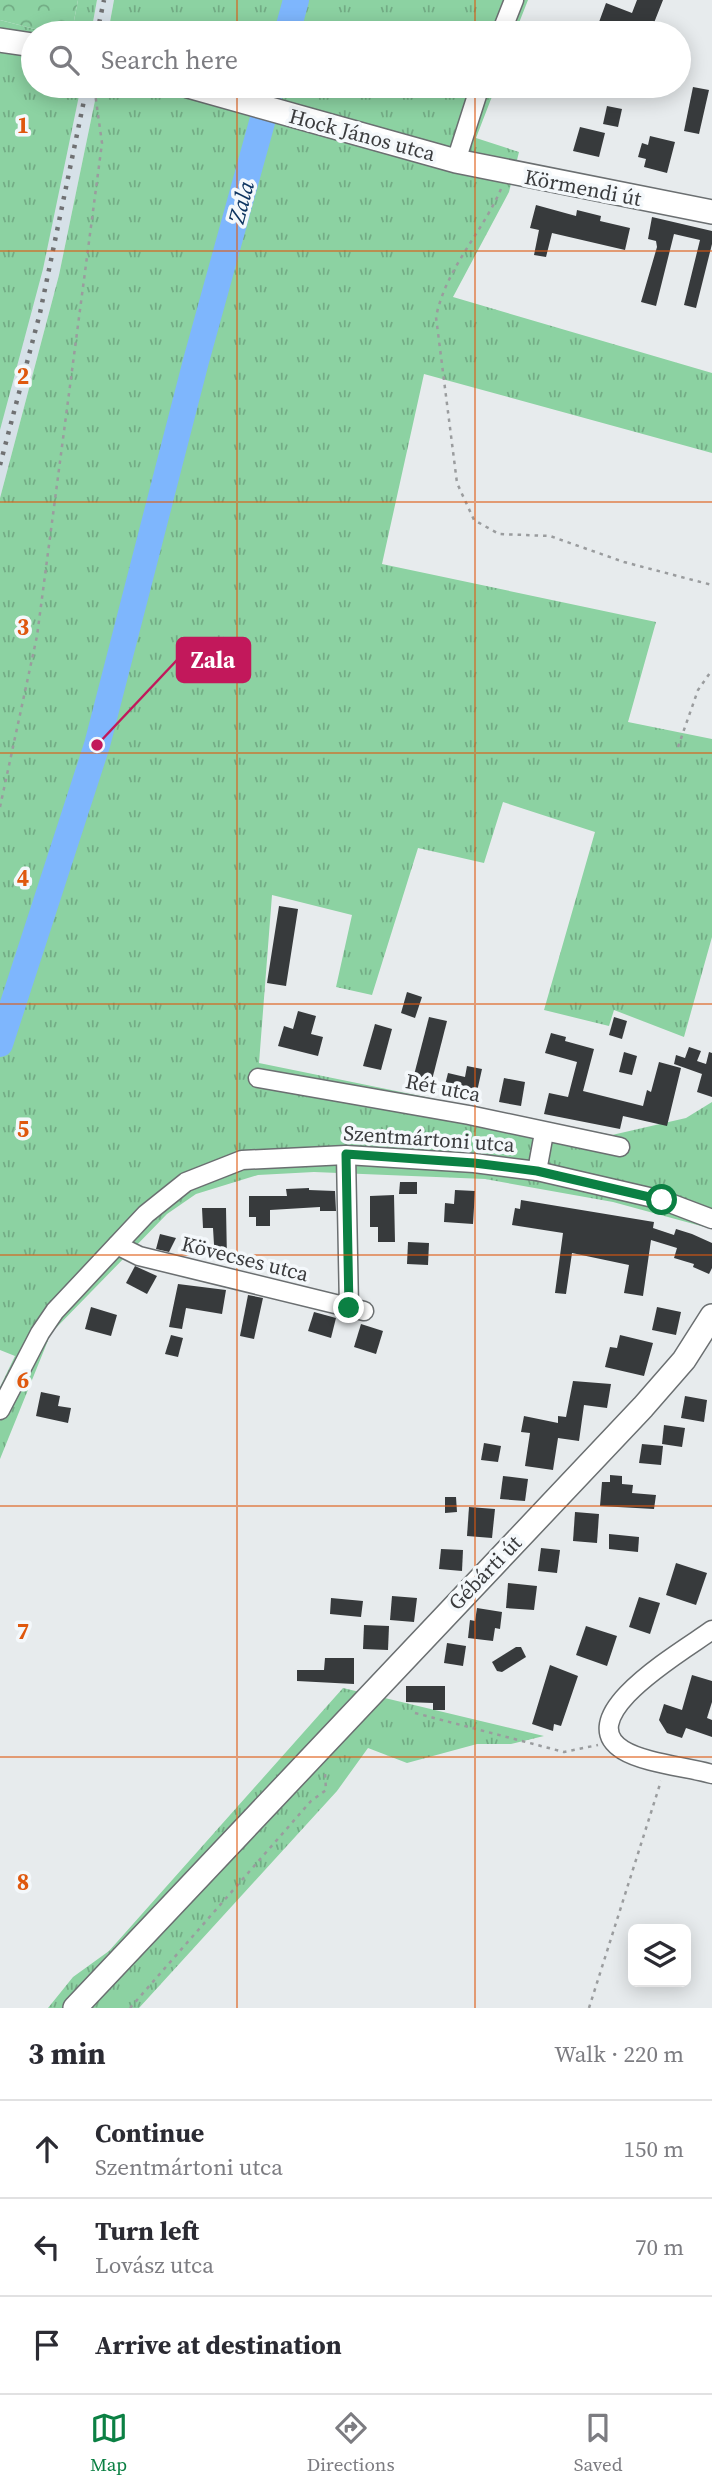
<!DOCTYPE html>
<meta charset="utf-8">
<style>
:root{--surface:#fff;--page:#f2f2f3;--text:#2b2b33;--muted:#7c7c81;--line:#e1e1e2;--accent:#0b8043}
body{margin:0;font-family:"Source Serif 4",serif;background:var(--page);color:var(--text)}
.controls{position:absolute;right:21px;bottom:21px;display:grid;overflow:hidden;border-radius:10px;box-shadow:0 4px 18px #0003}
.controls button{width:63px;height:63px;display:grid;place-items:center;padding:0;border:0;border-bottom:2px solid var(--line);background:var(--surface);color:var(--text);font:35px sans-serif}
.stop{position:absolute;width:21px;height:21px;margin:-16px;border:5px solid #0b8043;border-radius:50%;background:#fff}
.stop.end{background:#0b8043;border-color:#fff;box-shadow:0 2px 7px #0008}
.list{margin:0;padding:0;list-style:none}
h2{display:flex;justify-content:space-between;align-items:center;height:91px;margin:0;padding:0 28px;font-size:30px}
h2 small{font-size:23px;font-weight:400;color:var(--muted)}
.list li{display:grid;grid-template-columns:46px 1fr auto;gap:21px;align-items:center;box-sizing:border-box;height:98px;padding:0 28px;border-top:2px solid var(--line)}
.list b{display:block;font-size:26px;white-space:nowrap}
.list p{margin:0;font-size:23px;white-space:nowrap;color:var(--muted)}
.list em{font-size:23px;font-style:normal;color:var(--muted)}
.icon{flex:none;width:38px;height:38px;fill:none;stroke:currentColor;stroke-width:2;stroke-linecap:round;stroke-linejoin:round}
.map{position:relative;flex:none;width:712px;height:2008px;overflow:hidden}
.search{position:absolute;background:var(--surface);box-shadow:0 4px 18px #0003;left:21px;right:21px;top:21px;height:77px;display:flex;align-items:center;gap:18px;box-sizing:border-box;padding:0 24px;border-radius:38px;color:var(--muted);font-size:26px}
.sheet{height:385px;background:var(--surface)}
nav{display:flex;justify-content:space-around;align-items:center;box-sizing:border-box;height:98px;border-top:2px solid var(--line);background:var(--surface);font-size:19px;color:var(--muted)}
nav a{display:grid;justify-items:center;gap:4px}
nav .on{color:var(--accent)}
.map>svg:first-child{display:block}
</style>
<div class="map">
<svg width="712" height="2008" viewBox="0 0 712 2008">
<defs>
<pattern id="grass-tufts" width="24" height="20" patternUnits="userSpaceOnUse" patternTransform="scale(1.75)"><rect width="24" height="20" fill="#8cd2a2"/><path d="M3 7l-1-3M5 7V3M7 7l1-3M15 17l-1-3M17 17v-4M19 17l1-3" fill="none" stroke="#73ac85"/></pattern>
<pattern id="forest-crowns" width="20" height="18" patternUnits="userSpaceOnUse" patternTransform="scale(1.75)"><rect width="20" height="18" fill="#8cd2a2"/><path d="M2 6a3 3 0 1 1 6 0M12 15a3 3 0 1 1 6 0" fill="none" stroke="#73ac85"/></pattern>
</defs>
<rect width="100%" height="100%" fill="#e7ebed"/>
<g fill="#d6e1e8">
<path d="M97,0H114L108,33H91Z"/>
<path d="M81,86H98L59,275L0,498V430Z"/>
</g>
<g fill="url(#grass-tufts)">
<path d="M78,0H97L91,33H59L72,31Z"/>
<path d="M114,0H528L515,33H108Z"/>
<path d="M0,20L50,33H33V86H81L43,269L0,430Z"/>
<path d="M98,86H496L476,138L519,152L509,192L453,297L712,373V453L424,374L382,564L656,622L628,722L712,739V937L684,1037L614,1010L609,1026L544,1010L595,832L503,802L484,863L418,848L372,995L336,987L352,915L272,895L259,1063L612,1135L686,1118L712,1102V1229L613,1202L485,1179L314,1172L258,1175L196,1194L167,1214L51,1333L0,1459V1387L15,1356L0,1350V498L59,275Z"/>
<path d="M343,1688L544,1736L511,1744H477L407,1763L368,1748L337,1791L139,2008H48L73,1977L109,1951Z"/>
</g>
<path fill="url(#forest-crowns)" d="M0,0H78L72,31L50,33L0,20Z"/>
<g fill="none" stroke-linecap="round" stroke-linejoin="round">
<g stroke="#7eb6fd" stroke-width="26">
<path d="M287,33L296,0"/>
<path d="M0,1044L97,745L196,361L272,86"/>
</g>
</g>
<g fill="#373a3c">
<path d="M637,0H663L650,33H595L606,3L632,13Z"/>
<path d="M693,87L709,90L699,134L684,131Z"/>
<path d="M607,106L622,109L618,127L603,124Z"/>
<path d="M580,127L605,133L599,157L573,151Z"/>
<path d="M650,136L675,142L667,173L644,167L646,159L638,157L642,143L648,145Z"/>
<path d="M536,205L576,216L577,210L601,216L600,221L630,228L625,250L552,233L546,257L534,255L539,230L530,228Z"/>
<path d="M652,217L712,231V244L696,308L684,305L700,240L674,234L656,306L641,302L657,247L656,241L648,239Z"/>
<path d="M279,906L298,909L286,986L267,983Z"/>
<path d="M407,992L422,997L415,1018L401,1013Z"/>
<path d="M298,1011L316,1016L311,1034L323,1037L318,1056L278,1046L284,1026L293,1029Z"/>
<path d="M429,1017L447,1021L432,1080L414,1075Z"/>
<path d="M614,1017L627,1021L622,1039L609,1035Z"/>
<path d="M375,1024L392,1029L381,1070L363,1066Z"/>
<path d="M551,1033L566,1037L565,1041L594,1049L583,1091L643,1106L647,1090L651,1092L659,1062L681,1068L667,1126L623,1116L620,1129L544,1114L549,1093L568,1097L577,1062L545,1053Z"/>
<path d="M689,1047L701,1051L697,1061L706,1064L709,1052L712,1053V1097L697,1092L702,1074L674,1064L676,1055L685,1058Z"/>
<path d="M624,1052L637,1056L632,1075L619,1072Z"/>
<path d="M467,1066L482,1069L476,1096L444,1089L448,1073L465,1077Z"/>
<path d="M504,1078L525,1082L521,1106L499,1102Z"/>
<path d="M400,1182H417V1194H399Z"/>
<path d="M309,1188V1190L335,1191L336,1211H320V1207L270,1210V1226H256V1217H249V1196H287L286,1189Z"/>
<path d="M455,1190L475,1191L473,1224L444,1222L445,1203L454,1204Z"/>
<path d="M394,1195L395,1242H378V1227H370V1196Z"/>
<path d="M521,1200L654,1222L653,1228L674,1235L676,1229L692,1234L712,1243V1268L709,1274L693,1267L694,1264L674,1258L677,1248L651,1240L643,1296L624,1293L629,1265L572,1253L566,1294L555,1293L563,1233L512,1225L515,1208L520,1209Z"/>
<path d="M202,1208H226L227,1260L215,1261L213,1228H203Z"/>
<path d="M160,1234L176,1238L169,1252L156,1249Z"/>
<path d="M408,1242L429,1243L428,1265L407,1264Z"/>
<path d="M135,1266L157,1276L147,1294L126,1283Z"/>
<path d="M178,1284L226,1290L222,1314L186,1308L182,1329L169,1327Z"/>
<path d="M248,1295L263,1298L254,1339L240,1336Z"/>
<path d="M91,1307L117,1315L111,1336L85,1329Z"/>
<path d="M657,1307L681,1312L676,1335L652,1330Z"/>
<path d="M314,1312L336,1318L331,1338L308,1331Z"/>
<path d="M361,1324L383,1331L376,1354L354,1347Z"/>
<path d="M171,1335L183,1338L178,1357L165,1354Z"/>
<path d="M620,1335L653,1343L644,1376L605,1367L610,1347L617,1348Z"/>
<path d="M573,1381L611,1384L607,1408L584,1405L579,1441L558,1438L553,1470L525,1466L530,1433L521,1432L524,1416L558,1423V1416L566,1417Z"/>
<path d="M41,1392L60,1396L58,1406L71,1408L68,1423L36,1416Z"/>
<path d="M685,1396L707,1400L704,1422L681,1418Z"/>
<path d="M664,1425L685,1428L682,1447L662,1444Z"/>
<path d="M484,1443L501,1446L498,1462L481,1460Z"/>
<path d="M642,1444L663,1446L661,1465L639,1463Z"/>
<path d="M610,1475L622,1476V1484L633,1485L632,1493L656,1495L654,1509L600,1506L602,1482H610Z"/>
<path d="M503,1476L528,1479L525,1501L500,1499Z"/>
<path d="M445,1497H456L457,1512L445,1513Z"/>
<path d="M469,1507L495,1509L492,1538L467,1536Z"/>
<path d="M575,1512L599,1514L597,1543L573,1541Z"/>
<path d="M609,1534L639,1537L638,1552L609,1549Z"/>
<path d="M541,1548L560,1550L557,1573L538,1571Z"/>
<path d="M441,1549L463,1550L462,1571L439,1569Z"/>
<path d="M676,1563L707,1573L696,1605L666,1595Z"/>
<path d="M508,1583L537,1586L534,1610L506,1608Z"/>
<path d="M392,1596L417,1598L414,1622L390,1620Z"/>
<path d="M639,1597L660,1603L650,1634L629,1627Z"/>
<path d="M331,1598L363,1601L361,1617L330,1614Z"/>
<path d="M477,1608L502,1612L500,1629L495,1628L493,1641L468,1638L470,1620L475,1621Z"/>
<path d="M364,1625L389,1626L388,1650L363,1649Z"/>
<path d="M586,1626L617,1636L607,1666L576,1655Z"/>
<path d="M447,1643L466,1646L463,1666L444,1663Z"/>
<path d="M516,1647H521L526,1657L502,1672L497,1671L492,1662Z"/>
<path d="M325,1658H354V1684L297,1681V1670H324Z"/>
<path d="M550,1665L578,1676L561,1726L554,1724L553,1731L532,1724Z"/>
<path d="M692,1675L712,1681V1702L707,1718L712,1720V1737L686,1728L682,1738L667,1733L659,1720L664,1704L682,1710Z"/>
<path d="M406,1686H445V1710H433V1703L406,1702Z"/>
</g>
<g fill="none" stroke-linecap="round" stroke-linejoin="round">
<g stroke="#6b6f71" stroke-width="21">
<g id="minor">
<path d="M501,33L514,0"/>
<path d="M456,161L480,86"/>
<path d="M258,1078L469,1115L620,1147"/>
<path d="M346,1155L349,1308"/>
<path d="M537,1171L544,1133"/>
<path d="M117,1245L139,1256L364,1311"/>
<path d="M0,1410L40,1333L55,1311L146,1214L186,1182L242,1160L346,1155L474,1163L537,1171L662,1200L712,1219"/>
<path d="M712,1630C688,1648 568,1716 623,1750C644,1763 687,1767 712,1774"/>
</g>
</g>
<g stroke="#6b6f71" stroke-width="26">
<g id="major">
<path d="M0,40L33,45"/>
<path d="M188,86L456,161L712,212"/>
<path d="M75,2008L643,1407L684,1360L712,1316"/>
</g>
</g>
<g stroke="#9a9c9e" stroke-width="2.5" stroke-dasharray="3.5 5" stroke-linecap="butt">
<path d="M501,189C482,233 446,268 436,317L457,483L474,520L499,534L550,536L624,562L712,585"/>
<path d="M678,747L698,690L712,670"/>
<path d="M0,807L37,636L102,143L94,86"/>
<path d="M415,1713L564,1752L598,1745"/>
<path d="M130,2008L311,1801L326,1790L325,1773"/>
<path d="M589,2008L661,1781"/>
</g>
<use href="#minor" stroke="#fff" stroke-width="18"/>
<use href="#major" stroke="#fff" stroke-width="23"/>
<g stroke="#707173" stroke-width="4.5" stroke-dasharray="3.5 7" stroke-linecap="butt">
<path d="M97,33L104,0"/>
<path d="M0,465L40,313L87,86"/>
</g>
</g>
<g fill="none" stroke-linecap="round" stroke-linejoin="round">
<path stroke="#0b8043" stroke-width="9" d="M349,1308L346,1154L474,1163L537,1171L662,1200"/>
</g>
<path fill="none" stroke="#df580e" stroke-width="2" stroke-opacity="0.55" d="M237,0V33M475,0V33M237,86V2008M475,86V2008M0,251H712M0,502H712M0,753H712M0,1004H712M0,1255H712M0,1506H712M0,1757H712"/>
<g text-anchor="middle" stroke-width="7" stroke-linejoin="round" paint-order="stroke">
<g font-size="21" fill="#3a3b3d" stroke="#f4f8fb">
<text transform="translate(362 135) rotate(15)" y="7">Hock János utca</text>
<text transform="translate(583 188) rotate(11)" y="7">Körmendi út</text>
<text transform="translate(443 1088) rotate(11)" y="7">Rét utca</text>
<text transform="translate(429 1139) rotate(4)" y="7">Szentmártoni utca</text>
<text transform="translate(245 1259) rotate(14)" y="7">Kövecses utca</text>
<text transform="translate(485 1573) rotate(-46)" y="7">Gébárti út</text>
</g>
<g font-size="23" font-style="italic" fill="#0d3460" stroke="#f4f8fb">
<text transform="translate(241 202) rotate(-75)" y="8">Zala</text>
</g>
</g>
<g font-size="23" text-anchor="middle" font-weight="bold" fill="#df580e" stroke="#f4f8fb" stroke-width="7" stroke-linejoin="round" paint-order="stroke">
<text x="23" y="133">1</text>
<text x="23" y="384">2</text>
<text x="23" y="635">3</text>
<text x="23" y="886">4</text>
<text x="23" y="1137">5</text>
<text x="23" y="1388">6</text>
<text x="23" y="1639">7</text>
<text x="23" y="1890">8</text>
</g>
<path fill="none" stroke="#c2185b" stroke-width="2.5" d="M97 745L177 660"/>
<circle fill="#c2185b" stroke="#f4f8fb" stroke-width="2.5" cx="97" cy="745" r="7"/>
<rect fill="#c2185b" stroke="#c2185b" stroke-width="2.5" x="177" y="638" width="73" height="44" rx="7"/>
<g font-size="23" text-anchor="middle" font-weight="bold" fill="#fff">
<text x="213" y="668">Zala</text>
</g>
</svg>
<div class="controls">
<button><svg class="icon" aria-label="layers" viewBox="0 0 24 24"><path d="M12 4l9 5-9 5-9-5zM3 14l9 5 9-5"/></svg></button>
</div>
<div class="stop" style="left:662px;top:1200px"></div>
<div class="stop end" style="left:349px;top:1308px"></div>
<div class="search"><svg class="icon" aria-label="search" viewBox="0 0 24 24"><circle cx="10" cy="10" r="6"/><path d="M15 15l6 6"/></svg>Search here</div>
</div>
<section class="sheet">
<h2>3 min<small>Walk · 220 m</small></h2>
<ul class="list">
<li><svg class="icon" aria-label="ahead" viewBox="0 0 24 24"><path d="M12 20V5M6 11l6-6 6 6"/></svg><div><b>Continue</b><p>Szentmártoni utca</p></div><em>150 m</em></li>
<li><svg class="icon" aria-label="left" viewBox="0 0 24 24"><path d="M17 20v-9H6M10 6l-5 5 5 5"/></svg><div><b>Turn left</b><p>Lovász utca</p></div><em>70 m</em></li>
<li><svg class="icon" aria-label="arrive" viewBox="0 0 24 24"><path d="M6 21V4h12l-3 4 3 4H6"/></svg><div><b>Arrive at destination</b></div></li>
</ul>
</section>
<nav>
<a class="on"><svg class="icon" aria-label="map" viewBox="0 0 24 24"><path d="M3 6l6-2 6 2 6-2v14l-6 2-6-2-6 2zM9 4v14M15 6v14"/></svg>Map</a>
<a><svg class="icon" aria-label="directions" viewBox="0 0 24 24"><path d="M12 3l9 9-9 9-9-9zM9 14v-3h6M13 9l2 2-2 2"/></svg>Directions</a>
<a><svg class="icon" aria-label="saved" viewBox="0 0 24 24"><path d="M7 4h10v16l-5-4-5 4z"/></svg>Saved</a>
</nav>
